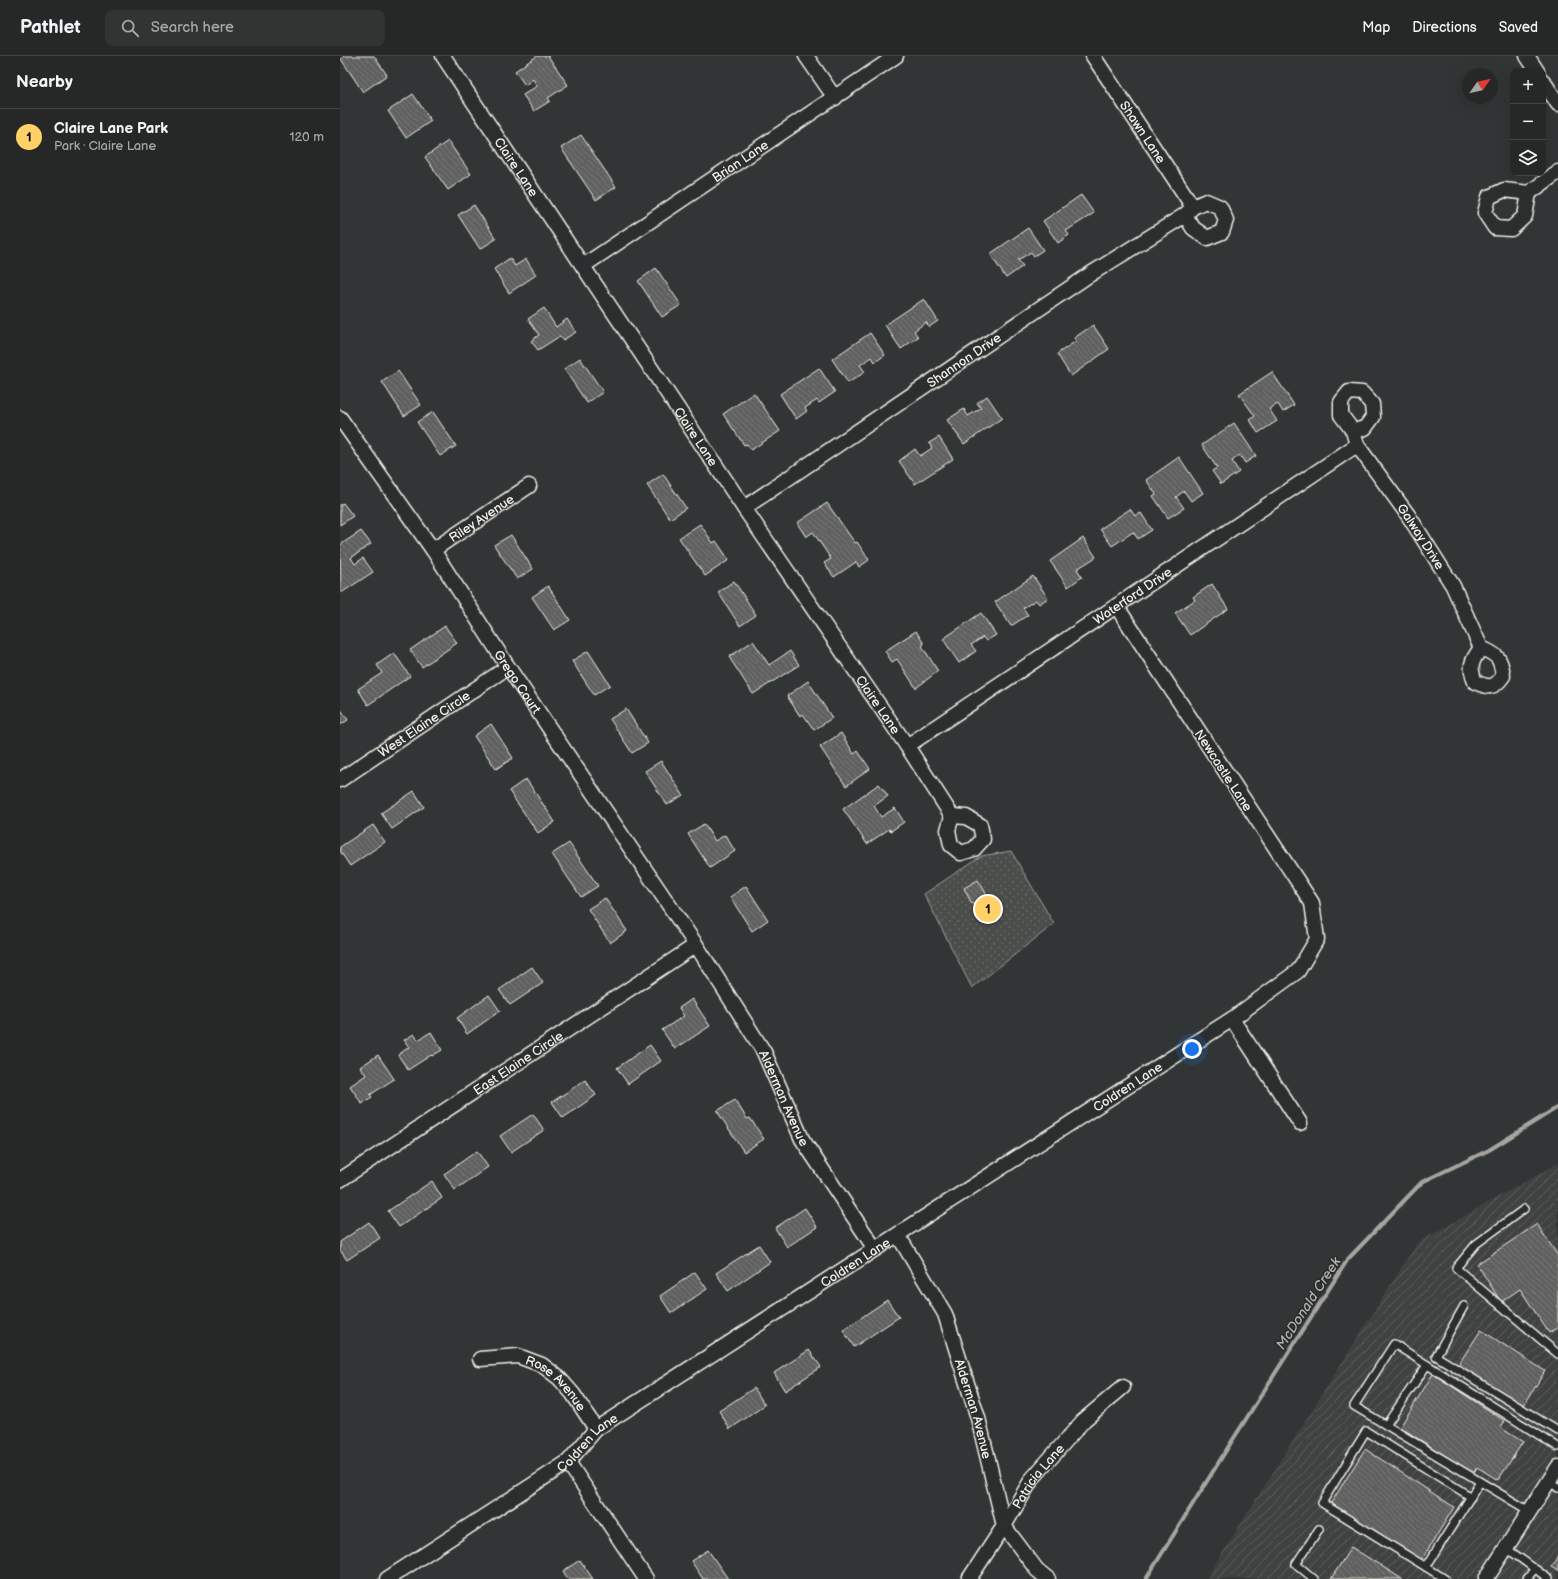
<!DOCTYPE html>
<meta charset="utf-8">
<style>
:root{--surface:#262828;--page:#323434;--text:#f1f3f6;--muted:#a4a6a8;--line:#424445;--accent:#ffd166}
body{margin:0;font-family:"Balsamiq Sans",sans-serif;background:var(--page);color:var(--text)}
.controls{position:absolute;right:12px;top:12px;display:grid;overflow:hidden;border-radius:8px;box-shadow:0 4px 16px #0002}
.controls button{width:36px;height:36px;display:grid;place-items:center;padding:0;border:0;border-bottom:1px solid var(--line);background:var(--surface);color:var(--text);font:20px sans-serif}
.compass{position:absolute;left:1122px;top:12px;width:36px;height:36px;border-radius:50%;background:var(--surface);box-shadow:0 4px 16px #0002;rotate:56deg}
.you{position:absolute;left:852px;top:993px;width:14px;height:14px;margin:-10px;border:3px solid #fff;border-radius:50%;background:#1a73e8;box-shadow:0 0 0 6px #1a73e833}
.badge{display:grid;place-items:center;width:26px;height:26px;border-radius:50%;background:var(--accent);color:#111;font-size:13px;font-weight:700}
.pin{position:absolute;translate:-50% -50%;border:2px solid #fff;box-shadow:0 1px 4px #0006}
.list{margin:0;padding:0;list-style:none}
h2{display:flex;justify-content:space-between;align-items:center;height:52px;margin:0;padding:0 16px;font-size:17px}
h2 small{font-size:13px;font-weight:400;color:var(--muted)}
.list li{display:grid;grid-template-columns:26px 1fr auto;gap:12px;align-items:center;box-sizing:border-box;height:56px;padding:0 16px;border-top:1px solid var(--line)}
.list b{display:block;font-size:15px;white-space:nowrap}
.list p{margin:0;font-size:13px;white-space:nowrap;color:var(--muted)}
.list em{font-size:13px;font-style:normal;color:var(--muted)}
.icon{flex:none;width:22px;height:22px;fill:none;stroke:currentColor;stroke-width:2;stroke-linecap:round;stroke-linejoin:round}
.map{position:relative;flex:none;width:1218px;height:1523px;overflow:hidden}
header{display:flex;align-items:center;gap:24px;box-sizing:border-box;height:56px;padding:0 20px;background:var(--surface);border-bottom:1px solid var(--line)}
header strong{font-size:19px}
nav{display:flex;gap:22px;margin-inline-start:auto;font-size:14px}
.search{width:280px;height:36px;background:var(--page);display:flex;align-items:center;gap:10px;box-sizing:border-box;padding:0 14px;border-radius:8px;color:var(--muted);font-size:15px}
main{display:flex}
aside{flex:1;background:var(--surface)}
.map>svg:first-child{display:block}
</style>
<header>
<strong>Pathlet</strong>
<div class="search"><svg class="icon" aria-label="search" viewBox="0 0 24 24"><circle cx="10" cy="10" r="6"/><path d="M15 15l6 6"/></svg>Search here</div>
<nav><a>Map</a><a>Directions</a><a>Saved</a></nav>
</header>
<main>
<aside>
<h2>Nearby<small></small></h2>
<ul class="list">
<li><span class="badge">1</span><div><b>Claire Lane Park</b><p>Park · Claire Lane</p></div><em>120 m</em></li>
</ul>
</aside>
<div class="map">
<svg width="1218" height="1523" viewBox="0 0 1218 1523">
<defs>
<pattern id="industrial-furrows" width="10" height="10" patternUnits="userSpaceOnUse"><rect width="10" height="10" fill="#404242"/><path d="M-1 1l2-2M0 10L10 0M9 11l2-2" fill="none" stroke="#5c5e5d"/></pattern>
<pattern id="park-dots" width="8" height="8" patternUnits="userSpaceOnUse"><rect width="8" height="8" fill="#4b4d4c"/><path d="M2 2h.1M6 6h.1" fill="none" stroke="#666766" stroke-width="1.8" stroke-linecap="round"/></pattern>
<pattern id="building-back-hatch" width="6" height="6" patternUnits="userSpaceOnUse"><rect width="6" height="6" fill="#5f605f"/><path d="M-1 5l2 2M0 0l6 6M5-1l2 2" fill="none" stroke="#777776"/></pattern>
</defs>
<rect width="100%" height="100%" fill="#323535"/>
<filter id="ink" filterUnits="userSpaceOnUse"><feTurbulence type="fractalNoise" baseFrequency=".025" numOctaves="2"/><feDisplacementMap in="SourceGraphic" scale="8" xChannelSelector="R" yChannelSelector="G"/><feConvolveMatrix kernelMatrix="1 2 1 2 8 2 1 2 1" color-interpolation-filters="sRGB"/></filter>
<g filter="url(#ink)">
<path fill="url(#industrial-furrows)" d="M1218,1107V1523H866L1077,1187Z"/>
<path fill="url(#park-dots)" stroke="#a09f9a" d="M671,795L714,868L632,932L584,838L641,800Z"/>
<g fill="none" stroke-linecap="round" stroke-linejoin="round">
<path stroke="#a6a5a0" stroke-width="4" d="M806,1523L892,1385L1008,1203L1082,1126L1149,1094L1218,1051"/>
</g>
<g fill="url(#building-back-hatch)" stroke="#f4f1e8">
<path d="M4,0H34L47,19L23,36L1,3Z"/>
<path d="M197,0H208L228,29L208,42L210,45L194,55L183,39L197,30L193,23L185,29L175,15Z"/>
<path d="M73,38L91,65L66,82L48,55Z"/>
<path d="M241,79L276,131L256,144L221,92Z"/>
<path d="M108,85L131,118L108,134L85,101Z"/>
<path d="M741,139L754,157L726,175L729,179L718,187L703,165Z"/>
<path d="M134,149L156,183L140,193L118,159Z"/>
<path d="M688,172L703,194L694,200L691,196L678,204L683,210L666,222L650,198Z"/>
<path d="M170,202L175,210L186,203L196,219L169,237L154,213Z"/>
<path d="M316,212L341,249L322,261L298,225Z"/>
<path d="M584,243L598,265L589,271L586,266L574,275L578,281L561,293L545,269Z"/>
<path d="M204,252L216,271L227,263L236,276L223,284L220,280L198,294L191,285L199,279L188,263Z"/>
<path d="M753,269L769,293L731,320L717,298L736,285L734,282Z"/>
<path d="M530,277L545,299L535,306L532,301L520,309L525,316L508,327L492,303Z"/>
<path d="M240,302L263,336L247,347L224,313Z"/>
<path d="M479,312L495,336L479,347L477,344L465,352L467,355L456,363L440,338Z"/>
<path d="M58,315L81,349L64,360L42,326Z"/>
<path d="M932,316L954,349L943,356L938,348L929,353L937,365L918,377L910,364L915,360L899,338Z"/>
<path d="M414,337L440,375L411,394L407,388L404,389L383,358Z"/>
<path d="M647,340L662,362L624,388L607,364L624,353L628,360L641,352L637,347Z"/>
<path d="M93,356L116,390L100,400L77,366Z"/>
<path d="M894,367L916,400L905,407L900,399L892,405L899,416L881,428L872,415L877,412L862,389Z"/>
<path d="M599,381L613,403L575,428L559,405L575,393L580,400L592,392L589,387Z"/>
<path d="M839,401L863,437L851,445L844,435L836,441L844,452L828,462L813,440L816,438L806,424Z"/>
<path d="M323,418L346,452L330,463L307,429Z"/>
<path d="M3,447L13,460L0,469V449Z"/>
<path d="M487,447L515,487L517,486L529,504L519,511L516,506L494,521L484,507L491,503L473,476L466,481L457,467Z"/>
<path d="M790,453L795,460L801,457L812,474L798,483L793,476L772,490L760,473Z"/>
<path d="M360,468L373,487L376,485L389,504L365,520L339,482Z"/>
<path d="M21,475L31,488L11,502L15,508L23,502L33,516L1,537L0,489Z"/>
<path d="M171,479L193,513L177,523L154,489Z"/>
<path d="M743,482L756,501L737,513L742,521L728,531L710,505Z"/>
<path d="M693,520L708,542L699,548L696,544L683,552L688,559L671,570L655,546Z"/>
<path d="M394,525L416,559L400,570L378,536Z"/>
<path d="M872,528L888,553L850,579L835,557L855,544L853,541Z"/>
<path d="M208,530L230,564L214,574L192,541Z"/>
<path d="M641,557L656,579L646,585L643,581L631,589L636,595L619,607L603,583Z"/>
<path d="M105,570L117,587L82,611L70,594Z"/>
<path d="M576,575L584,588L582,590L598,615L576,632L557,603L552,606L545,595Z"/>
<path d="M413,585L429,609L450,595L459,609L413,638L389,601Z"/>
<path d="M248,595L270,629L254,639L232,605Z"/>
<path d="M54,597L70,620L28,649L18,633L42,617L37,609Z"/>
<path d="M468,625L492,662L474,674L463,658L460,660L447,640Z"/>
<path d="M0,652L8,664L0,669Z"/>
<path d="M286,653L308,687L292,697L270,663Z"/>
<path d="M151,668L173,702L156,713L134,680Z"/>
<path d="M501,677L514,698L518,695L530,713L506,730L480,691Z"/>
<path d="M321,705L343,739L327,749L305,715Z"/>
<path d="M186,723L215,766L198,777L169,735Z"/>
<path d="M539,728L548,740L534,750L541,761L555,752L564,766L551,775L549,773L527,788L503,753Z"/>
<path d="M74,735L84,751L52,773L41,757Z"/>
<path d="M364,768L375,785L385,779L395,795L370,812L348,778Z"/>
<path d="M33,769L45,786L10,810L0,795V791Z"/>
<path d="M229,787L258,830L241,841L212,798Z"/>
<path d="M638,824L647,839L632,848L624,832Z"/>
<path d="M406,830L428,864L412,875L390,841Z"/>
<path d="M265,842L287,875L270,887L248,853Z"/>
<path d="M192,911L203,927L170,949L159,934Z"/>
<path d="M149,939L160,955L127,978L117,962Z"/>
<path d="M352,943L370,970L335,993L322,974L344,960L339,952Z"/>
<path d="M91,976L102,994L92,1000L91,999L68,1014L58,999L69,991L64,984L74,978L78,984Z"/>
<path d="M310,989L321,1005L288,1028L277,1012Z"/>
<path d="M38,999L54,1023L30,1039L32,1041L22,1048L10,1030L26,1019L20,1011Z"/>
<path d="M245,1024L256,1039L223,1062L212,1046Z"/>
<path d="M395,1044L407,1063L410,1062L424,1083L404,1096L377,1055Z"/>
<path d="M193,1058L204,1074L171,1096L160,1080Z"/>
<path d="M137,1095L148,1111L115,1134L104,1118Z"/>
<path d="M92,1125L102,1142L59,1171L48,1155Z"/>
<path d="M465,1152L477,1171L447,1191L435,1172Z"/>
<path d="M29,1166L40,1182L7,1204L0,1194V1186Z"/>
<path d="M1197,1168L1218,1200V1271L1209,1277L1180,1233L1161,1246L1137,1208Z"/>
<path d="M419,1189L430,1206L388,1235L376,1217Z"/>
<path d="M355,1216L367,1233L331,1257L320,1240Z"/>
<path d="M547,1244L559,1261L514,1291L503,1274Z"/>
<path d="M1141,1274L1205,1315L1183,1351L1118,1309Z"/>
<path d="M469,1294L481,1311L445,1335L434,1317Z"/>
<path d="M1093,1318L1165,1365L1161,1372L1183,1386L1158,1424L1137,1411L1133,1418L1060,1371Z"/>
<path d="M414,1332L425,1349L390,1373L379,1355Z"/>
<path d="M1025,1393L1114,1451L1081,1505L991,1447Z"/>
<path d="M1011,1491L1062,1523H991Z"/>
<path d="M368,1494L388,1523H363L351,1505Z"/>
<path d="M1218,1500V1515L1211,1511Z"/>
<path d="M240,1504L253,1523H228L223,1515Z"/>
</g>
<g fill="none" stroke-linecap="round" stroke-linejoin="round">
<g stroke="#f4f1e8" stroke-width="10">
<g id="lane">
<path d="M1184,1153L1136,1188L1116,1212L1218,1298"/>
<path d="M1124,1250L1096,1300L1218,1375"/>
<path d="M1046,1369L1087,1309"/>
<path d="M1209,1425L1218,1432"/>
<path d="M1189,1455L1014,1350L1054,1288L1218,1391"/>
<path d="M1166,1492L1209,1523"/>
<path d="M1086,1511L982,1447L1026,1375L1131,1441"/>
<path d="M974,1523L956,1508L979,1473"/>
<path d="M1105,1523L1086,1511L1140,1426"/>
<path d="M1187,1523L1195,1512"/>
</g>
</g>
<g stroke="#f4f1e8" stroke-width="17">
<g id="street">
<path id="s1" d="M103,0L404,452L567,690L612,760"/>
<path d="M466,0L495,42"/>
<path id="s2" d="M753,0L853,151"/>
<path d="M1187,0L1197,15"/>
<path d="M1203,25L1218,48"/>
<path d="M1164,134L1189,137L1185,160L1171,173L1155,172L1145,157L1149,141Z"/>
<path d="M1189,137L1218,116"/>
<path d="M866,145L880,151L886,164L882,176L867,182L853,172L845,159L853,151Z"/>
<path id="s3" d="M243,210L556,0"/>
<path id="s4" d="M0,362L93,494L168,611L356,889L424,996L462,1083L535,1193"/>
<path id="s5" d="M1013,375L1025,372L1033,361L1032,348L1022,337L1009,336L1001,346V359L1013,375L1017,389L1068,459L1113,530L1141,592"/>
<path id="s6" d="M404,452L749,219L845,159"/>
<path id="s7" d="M93,494L189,430"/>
<path d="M1141,592C1158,599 1161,602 1163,620C1154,633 1149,632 1135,626C1129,611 1131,605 1141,592Z"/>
<path id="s8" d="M567,690L1017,389"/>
<path id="s9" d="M0,724L168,611"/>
<path d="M612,760L626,761L640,769L643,783L634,793L621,797L611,789L608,774Z"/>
<path d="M892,963L960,1067"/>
<path id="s10" d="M0,1124L356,889"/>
<path id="s11" d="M558,1179L605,1258L638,1362L664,1470L697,1514L708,1523"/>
<path id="s12" d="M140,1303L178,1300L202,1309L219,1322L233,1338L256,1373"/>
<path d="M228,1406L306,1523"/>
<path id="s13" d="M47,1523L228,1406L256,1373L892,963L958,915L977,883L972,847L777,551"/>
<path id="s14" d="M629,1523L664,1470L692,1423L744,1364L783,1331"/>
<path d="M1146,1523L1218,1411"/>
</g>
</g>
<use href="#lane" stroke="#2a2d2e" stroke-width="7"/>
<use href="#street" stroke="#2a2d2e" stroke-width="14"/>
</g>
</g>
<g text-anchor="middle" stroke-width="3" stroke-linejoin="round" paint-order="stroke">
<g font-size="13" fill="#f4f1e8" stroke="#2a2d2e">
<text dy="5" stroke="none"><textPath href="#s2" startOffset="91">Shawn Lane</textPath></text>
<text dy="5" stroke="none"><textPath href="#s3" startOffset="189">Brian Lane</textPath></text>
<text dy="5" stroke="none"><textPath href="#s1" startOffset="133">Claire Lane</textPath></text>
<text dy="5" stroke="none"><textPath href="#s6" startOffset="265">Shannon Drive</textPath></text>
<text dy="5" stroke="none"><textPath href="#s1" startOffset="457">Claire Lane</textPath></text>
<text dy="5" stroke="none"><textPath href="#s7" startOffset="58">Riley Avenue</textPath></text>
<text dy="5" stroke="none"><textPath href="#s5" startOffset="239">Galway Drive</textPath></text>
<text dy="5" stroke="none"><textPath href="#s8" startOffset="271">Waterford Drive</textPath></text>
<text dy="5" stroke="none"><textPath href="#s4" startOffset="318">Grego Court</textPath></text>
<text dy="5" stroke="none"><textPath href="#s1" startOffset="781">Claire Lane</textPath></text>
<text dy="5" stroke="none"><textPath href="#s9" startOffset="101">West Elaine Circle</textPath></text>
<text transform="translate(884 714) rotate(57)" y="5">Newcastle Lane</text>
<text dy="5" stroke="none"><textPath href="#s10" startOffset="213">East Elaine Circle</textPath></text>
<text dy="5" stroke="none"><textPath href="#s13" startOffset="891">Coldren Lane</textPath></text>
<text dy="5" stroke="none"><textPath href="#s4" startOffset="813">Alderman Avenue</textPath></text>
<text dy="5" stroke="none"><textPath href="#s13" startOffset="567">Coldren Lane</textPath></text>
<text dy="5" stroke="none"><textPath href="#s12" startOffset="86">Rose Avenue</textPath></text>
<text dy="5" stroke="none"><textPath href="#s11" startOffset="191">Alderman Avenue</textPath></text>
<text dy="5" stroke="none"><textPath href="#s13" startOffset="243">Coldren Lane</textPath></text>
<text dy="5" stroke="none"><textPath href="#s14" startOffset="124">Patricia Lane</textPath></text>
</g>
<g font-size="14" font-style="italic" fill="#b3b2ac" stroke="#2a2d2e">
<text transform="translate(968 1247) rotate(-57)" y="5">McDonald Creek</text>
</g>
</g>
</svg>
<div class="controls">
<button>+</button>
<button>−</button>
<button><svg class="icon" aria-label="layers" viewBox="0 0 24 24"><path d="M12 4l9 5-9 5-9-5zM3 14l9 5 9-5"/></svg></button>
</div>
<svg class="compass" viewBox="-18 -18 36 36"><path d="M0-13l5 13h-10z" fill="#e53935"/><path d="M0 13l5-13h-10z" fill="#a4a6a8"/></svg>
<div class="you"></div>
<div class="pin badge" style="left:648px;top:853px">1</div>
</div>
</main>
